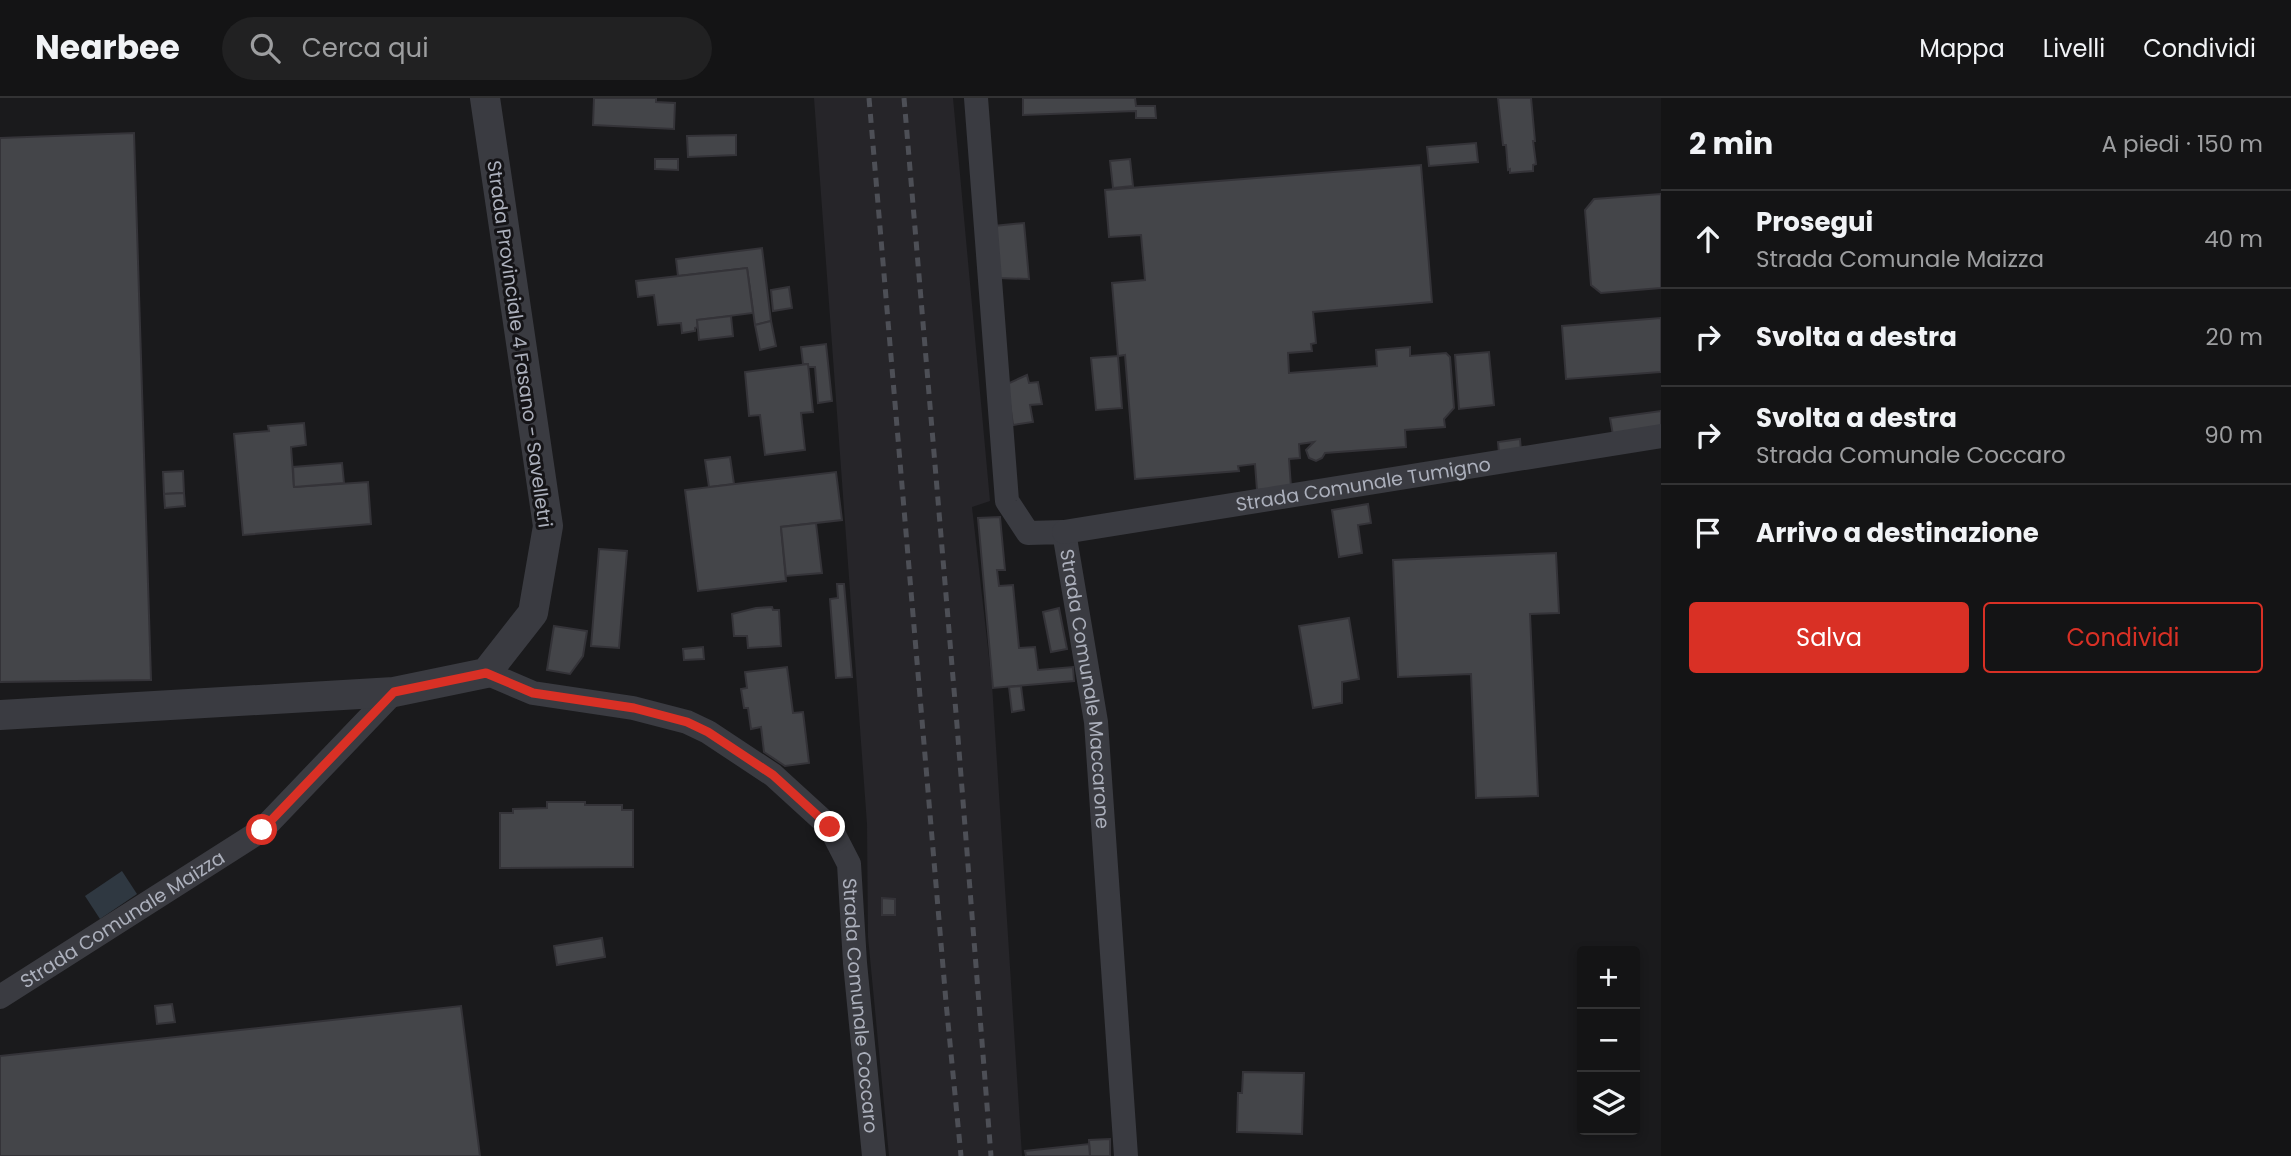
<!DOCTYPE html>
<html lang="it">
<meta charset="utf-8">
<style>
:root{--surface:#141415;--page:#212122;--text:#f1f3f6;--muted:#9d9ea0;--line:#333334;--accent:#d93025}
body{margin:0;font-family:Poppins,sans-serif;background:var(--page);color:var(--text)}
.controls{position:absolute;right:21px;bottom:21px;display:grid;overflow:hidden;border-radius:7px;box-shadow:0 4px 10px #0003}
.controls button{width:63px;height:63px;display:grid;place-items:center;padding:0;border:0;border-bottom:2px solid var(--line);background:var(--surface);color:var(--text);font:35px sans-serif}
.stop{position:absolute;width:21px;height:21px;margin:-16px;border:5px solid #d93025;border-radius:50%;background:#fff}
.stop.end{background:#d93025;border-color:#fff;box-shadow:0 2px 7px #0008}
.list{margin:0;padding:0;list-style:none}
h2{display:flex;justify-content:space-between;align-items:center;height:91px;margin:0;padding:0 28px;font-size:30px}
h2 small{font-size:23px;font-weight:400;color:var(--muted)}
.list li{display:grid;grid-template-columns:46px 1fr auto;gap:21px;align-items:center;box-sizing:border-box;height:98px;padding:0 28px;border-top:2px solid var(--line)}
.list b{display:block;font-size:26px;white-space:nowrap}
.list p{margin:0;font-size:23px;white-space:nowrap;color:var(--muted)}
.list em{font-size:23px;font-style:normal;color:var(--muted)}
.actions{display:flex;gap:14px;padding:21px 28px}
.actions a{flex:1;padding:16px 0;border:2px solid var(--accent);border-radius:7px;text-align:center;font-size:24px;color:var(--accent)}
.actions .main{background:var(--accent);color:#fff}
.icon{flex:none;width:38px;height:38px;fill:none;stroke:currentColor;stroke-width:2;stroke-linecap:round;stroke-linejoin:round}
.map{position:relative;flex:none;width:1661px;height:1058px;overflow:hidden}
header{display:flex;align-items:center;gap:42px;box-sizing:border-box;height:98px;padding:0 35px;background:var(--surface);border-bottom:2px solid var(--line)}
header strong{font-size:33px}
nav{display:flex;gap:38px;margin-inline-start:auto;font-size:24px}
.search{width:490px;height:63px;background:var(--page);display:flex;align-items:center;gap:18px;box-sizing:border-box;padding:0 24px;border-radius:38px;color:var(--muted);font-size:26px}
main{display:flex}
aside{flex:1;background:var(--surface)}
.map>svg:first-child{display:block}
</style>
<header>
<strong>Nearbee</strong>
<div class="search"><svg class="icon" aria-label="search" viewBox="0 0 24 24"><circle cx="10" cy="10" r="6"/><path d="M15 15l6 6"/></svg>Cerca qui</div>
<nav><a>Mappa</a><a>Livelli</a><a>Condividi</a></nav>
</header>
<main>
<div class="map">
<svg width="1661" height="1058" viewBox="0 0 1661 1058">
<rect width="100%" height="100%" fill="#1a1a1c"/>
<path fill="#262529" d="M814,0H953L990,403L972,409L992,586L1022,1058H889L868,839L867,726Z"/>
<path fill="#2f3841" d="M122,773L137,796L100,821L85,798Z"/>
<g fill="#444549" stroke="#343338" stroke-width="2">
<path d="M594,0H656V4L675,5L674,31L593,27Z"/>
<path d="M1023,0H1135L1136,8H1155L1156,20H1136V13L1023,17Z"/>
<path d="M1498,0H1531L1535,43H1533L1536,66L1533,67V73L1510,75V71L1508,72L1506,47H1503Z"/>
<path d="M134,35L151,582L0,584V40Z"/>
<path d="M736,37V57L688,59L687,38Z"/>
<path d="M1476,45L1478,64L1429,68L1427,49Z"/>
<path d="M655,61H678V72L655,71Z"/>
<path d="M1130,61L1133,88L1113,90L1110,63Z"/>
<path d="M1421,67L1432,204L1313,214L1316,245L1311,246L1312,253L1288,255L1289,275L1377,268L1376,252L1410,249V258L1446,255L1450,259L1454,310L1444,321L1445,329L1405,332L1406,349L1325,355L1322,360L1316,363L1309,360L1306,352L1314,344L1299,346L1300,360L1289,361L1291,389L1257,392L1255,366L1238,368L1239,373L1135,381L1125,257L1118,258L1112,185L1145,182L1141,137L1109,139L1105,92Z"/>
<path d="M1661,96V190L1601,195L1591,187L1585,112L1594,101Z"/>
<path d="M1024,125L1029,181L998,180L994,128Z"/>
<path d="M762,150L771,223L755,227L747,170L678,178L676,161Z"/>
<path d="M747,170L753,215L697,222L698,229L695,230V233L682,235L681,225L658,227L654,197L638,199L636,183Z"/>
<path d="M789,189L792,210L773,213L771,192Z"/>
<path d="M731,218L733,238L699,242L697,222Z"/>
<path d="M1661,220V274L1566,281L1562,228Z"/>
<path d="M771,223L776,248L760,252L755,227Z"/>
<path d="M826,246L832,303L818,305L815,269H808V266H803L801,249Z"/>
<path d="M1489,254L1494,307L1459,311L1455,257Z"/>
<path d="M1118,258L1122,310L1096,312L1091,260Z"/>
<path d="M808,266L813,314L801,315L805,352L765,357L760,317L749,318L745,274Z"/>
<path d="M1027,277L1029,285L1038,284L1042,306L1030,307L1033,324L1013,327L1007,286Z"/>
<path d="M1661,313V331L1613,337L1610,320Z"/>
<path d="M304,325L306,347L291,349L294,389L368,384L371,426L243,437L234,336L269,333L268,328Z"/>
<path d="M1520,341L1521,353L1499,355L1498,344Z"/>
<path d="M730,359L734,386L709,389L705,362Z"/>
<path d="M342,365L344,385L294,389L293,369Z"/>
<path d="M183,373L184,395L164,396L163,374Z"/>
<path d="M836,374L842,422L781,429L786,483L698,493L685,392Z"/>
<path d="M184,395L185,408L165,410L164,396Z"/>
<path d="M1368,406L1371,425L1358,427L1362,455L1339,459L1332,412Z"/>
<path d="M1000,419L1005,472H997L999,488L1013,487L1019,550L1035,549L1038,572L1073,569L1074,583L993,590L978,420Z"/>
<path d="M816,425L822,475L786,478L781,429Z"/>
<path d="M599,451L627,453L619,550L591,548Z"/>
<path d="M1556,455L1559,515L1530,516L1538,698L1476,700L1471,576L1398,579L1393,462Z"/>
<path d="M837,486H844L852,579L836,580L830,501L838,500Z"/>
<path d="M772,509L773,512H779L781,548L748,550L747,538H734L732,516L756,510Z"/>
<path d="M1059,510L1067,551L1051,554L1043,514Z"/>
<path d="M1349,520L1359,581L1342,584V605L1313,610L1299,528Z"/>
<path d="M554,528L587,533L583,558L570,576L547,572Z"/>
<path d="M703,549L704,561L684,562L683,551Z"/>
<path d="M787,569L793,615L803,614L809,665L785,668L764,654L761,629L751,631L748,610H744L741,591L747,590L745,574Z"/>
<path d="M1021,588L1024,612L1012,614L1009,589Z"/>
<path d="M547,704H585V707H622V712H633V769L500,770V715H513V711L547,710Z"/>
<path d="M882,800L895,801V817H882Z"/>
<path d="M602,840L605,859L557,867L554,848Z"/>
<path d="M172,906L175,924L157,926L155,908Z"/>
<path d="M461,908L480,1058H0V958Z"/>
<path d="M1243,974L1304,975L1302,1036L1237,1034L1238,995H1242Z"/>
<path d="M1110,1041V1058H1090L1089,1042Z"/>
<path d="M1089,1046L1090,1058H1026L1025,1053Z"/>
</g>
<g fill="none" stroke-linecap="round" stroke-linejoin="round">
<g stroke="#3a3b41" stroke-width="24">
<path id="s1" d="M976,0L1007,403L1028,435L1064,434L1096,624L1126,1058"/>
<path id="s2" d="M1064,434L1661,338"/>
<path id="s3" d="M486,575L533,595L633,610L687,624L708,634L773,677L830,729L849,766L855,865L874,1058"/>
<path id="s4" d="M0,899L262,732L394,594"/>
</g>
<path stroke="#3a3b41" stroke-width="30" d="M0,617L394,594L486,575L533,515L548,428L485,0"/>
<g stroke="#4d4f56" stroke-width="5" stroke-dasharray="9 7" stroke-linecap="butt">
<path d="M869,0L946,904L961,1058"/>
<path d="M904,0L957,627L991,1058"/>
</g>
</g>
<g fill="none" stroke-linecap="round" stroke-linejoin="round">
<path stroke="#d93025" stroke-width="9" d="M262,732L394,594L486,575L533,595L634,610L687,624L708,634L773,677L830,729"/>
</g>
<g text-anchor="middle" stroke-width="6" stroke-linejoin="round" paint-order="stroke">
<g font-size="19" fill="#acb0bc" stroke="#151417">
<text transform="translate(520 246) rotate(82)" y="7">Strada Provinciale 4 Fasano - Savelletri</text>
<text dy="7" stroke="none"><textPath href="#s2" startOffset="303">Strada Comunale Tumigno</textPath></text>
<text dy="7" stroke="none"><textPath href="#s1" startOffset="637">Strada Comunale Maccarone</textPath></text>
<text dy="7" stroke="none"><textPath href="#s4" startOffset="145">Strada Comunale Maizza</textPath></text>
<text dy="7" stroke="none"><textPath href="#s3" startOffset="570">Strada Comunale Coccaro</textPath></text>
</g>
</g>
</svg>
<div class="controls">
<button>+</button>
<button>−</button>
<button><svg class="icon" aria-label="layers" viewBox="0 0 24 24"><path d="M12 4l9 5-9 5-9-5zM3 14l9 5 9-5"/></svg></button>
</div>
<div class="stop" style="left:262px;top:732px"></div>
<div class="stop end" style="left:830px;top:729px"></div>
</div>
<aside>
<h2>2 min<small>A piedi · 150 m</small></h2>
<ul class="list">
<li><svg class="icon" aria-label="ahead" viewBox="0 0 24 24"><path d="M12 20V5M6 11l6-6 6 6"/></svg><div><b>Prosegui</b><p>Strada Comunale Maizza</p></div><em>40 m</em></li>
<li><svg class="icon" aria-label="right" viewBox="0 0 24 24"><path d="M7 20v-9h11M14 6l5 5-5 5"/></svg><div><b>Svolta a destra</b></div><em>20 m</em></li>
<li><svg class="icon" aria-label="right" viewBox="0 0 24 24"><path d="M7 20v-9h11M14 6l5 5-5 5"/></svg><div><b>Svolta a destra</b><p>Strada Comunale Coccaro</p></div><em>90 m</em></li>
<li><svg class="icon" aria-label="arrive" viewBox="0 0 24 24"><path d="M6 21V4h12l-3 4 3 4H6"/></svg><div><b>Arrivo a destinazione</b></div></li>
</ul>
<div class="actions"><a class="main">Salva</a><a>Condividi</a></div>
</aside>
</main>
